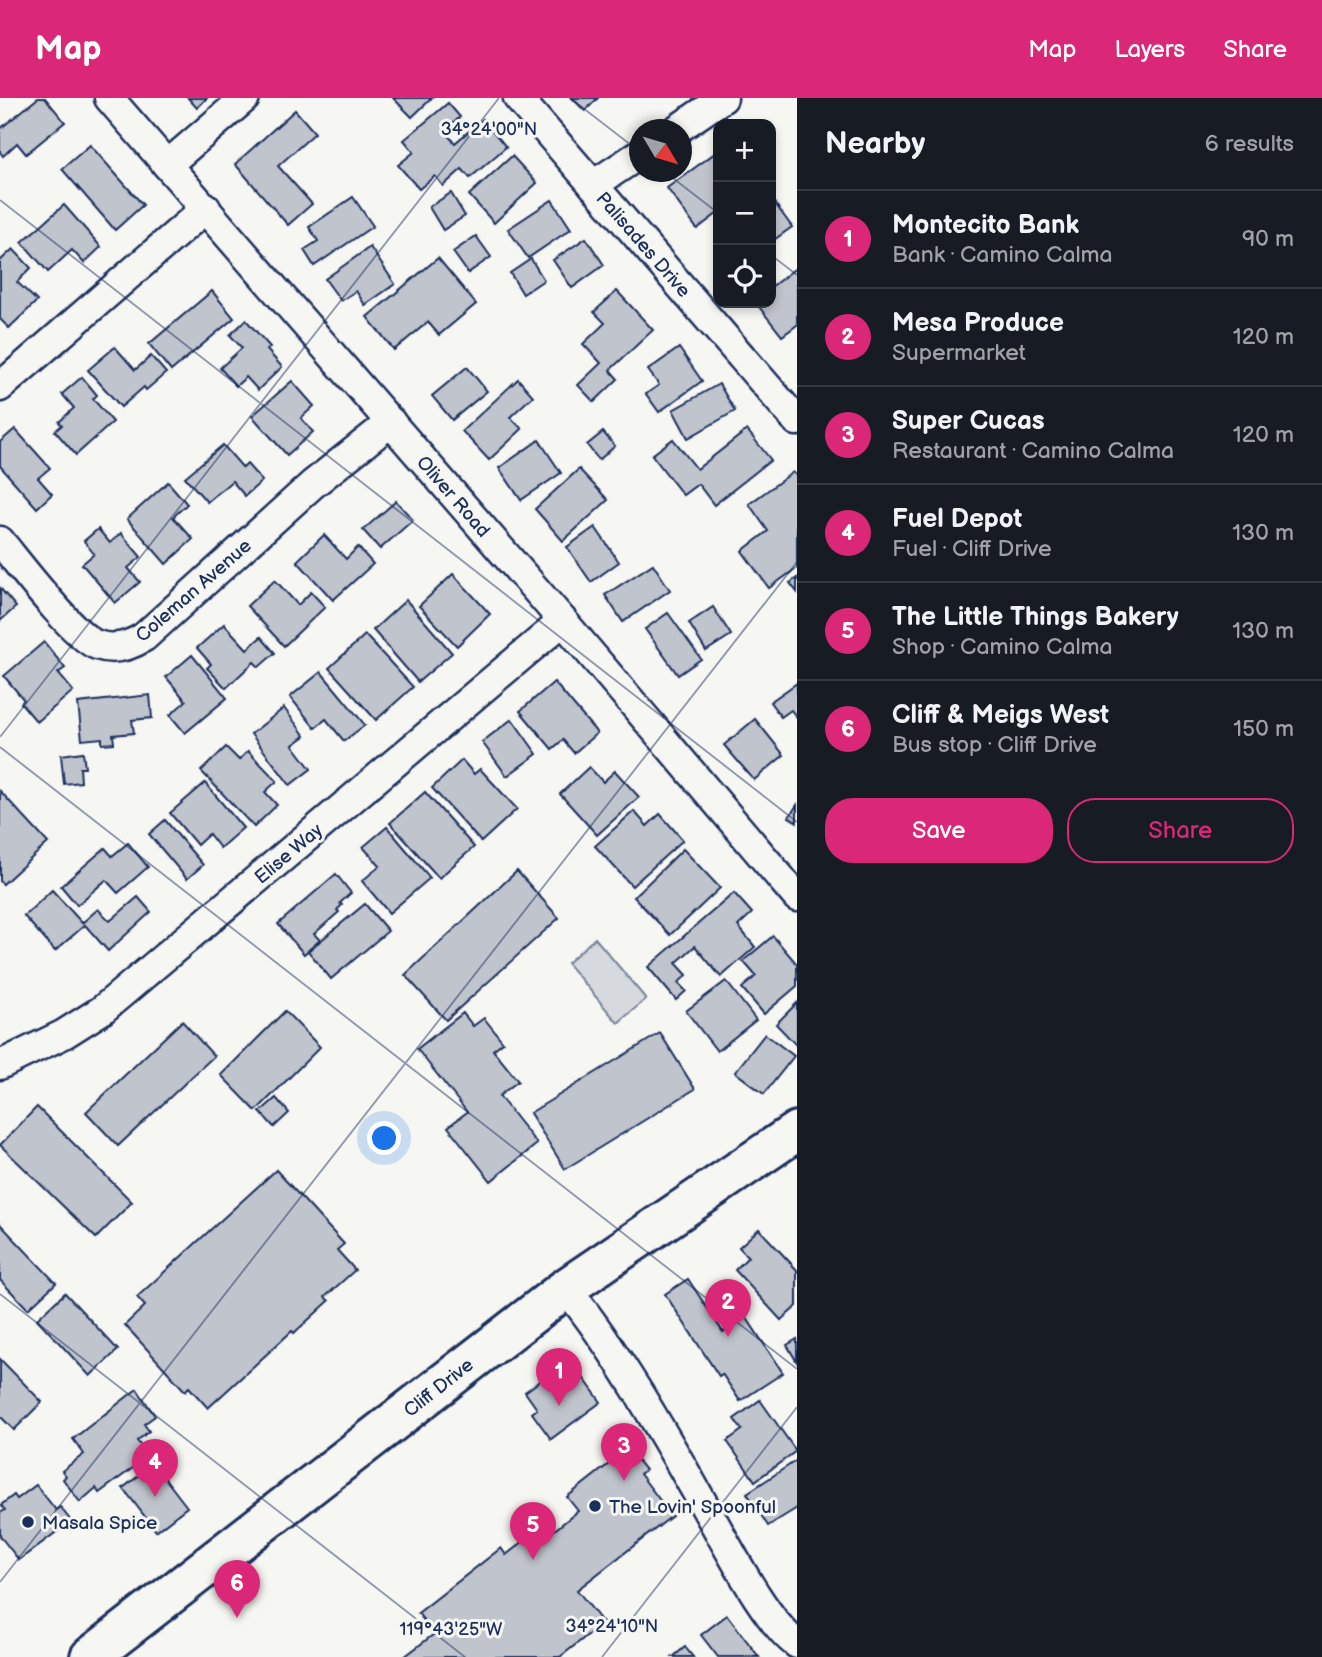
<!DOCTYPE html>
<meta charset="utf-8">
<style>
:root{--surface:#171b24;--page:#20242c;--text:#f1f3f6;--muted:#9ea1a6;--line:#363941;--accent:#db2777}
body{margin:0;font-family:"Balsamiq Sans",sans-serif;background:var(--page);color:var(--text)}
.controls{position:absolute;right:21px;top:21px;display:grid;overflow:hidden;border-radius:14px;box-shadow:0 4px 10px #0003}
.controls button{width:63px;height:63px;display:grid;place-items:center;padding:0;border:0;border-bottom:2px solid var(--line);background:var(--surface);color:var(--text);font:35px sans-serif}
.compass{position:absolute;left:629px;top:21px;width:63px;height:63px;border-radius:50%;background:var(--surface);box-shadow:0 4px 10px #0003;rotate:128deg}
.you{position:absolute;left:385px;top:1041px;width:24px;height:24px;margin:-18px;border:5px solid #fff;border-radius:50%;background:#1a73e8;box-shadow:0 0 0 10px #1a73e833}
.badge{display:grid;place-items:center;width:46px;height:46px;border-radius:50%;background:var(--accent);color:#fff;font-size:23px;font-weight:700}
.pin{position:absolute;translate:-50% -58px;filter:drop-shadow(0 2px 4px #0008)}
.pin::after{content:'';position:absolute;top:37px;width:24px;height:21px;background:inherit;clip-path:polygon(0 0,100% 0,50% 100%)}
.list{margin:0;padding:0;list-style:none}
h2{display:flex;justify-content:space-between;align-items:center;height:91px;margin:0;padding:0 28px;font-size:30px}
h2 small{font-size:23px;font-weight:400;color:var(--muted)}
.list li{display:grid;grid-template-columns:46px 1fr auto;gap:21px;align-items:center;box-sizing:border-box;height:98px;padding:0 28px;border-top:2px solid var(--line)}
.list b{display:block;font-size:26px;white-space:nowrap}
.list p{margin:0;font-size:23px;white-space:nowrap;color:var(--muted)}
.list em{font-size:23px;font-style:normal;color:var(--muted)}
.actions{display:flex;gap:14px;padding:21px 28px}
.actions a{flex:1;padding:16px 0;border:2px solid var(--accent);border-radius:28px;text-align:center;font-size:24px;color:var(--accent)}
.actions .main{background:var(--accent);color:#fff}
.icon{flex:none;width:38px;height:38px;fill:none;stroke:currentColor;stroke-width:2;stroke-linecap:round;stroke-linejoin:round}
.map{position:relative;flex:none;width:797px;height:1559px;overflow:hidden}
header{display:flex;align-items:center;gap:42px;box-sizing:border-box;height:98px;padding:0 35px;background:var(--accent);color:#fff}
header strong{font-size:33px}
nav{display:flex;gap:38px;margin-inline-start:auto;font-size:24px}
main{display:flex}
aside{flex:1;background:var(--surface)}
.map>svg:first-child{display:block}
</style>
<header>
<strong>Map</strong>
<nav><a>Map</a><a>Layers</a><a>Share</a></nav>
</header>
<main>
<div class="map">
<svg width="797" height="1559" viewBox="0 0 797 1559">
<rect width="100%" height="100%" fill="#f6f6f2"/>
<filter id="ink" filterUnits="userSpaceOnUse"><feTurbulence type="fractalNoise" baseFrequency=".0143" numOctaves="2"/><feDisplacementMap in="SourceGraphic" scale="14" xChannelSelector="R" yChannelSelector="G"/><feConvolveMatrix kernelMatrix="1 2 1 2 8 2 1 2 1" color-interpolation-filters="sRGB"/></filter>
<g filter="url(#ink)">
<path fill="#d6d9dd" stroke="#78849e" stroke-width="2" d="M595,840L646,901L618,925L567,865Z"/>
<g fill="#c0c4cd" stroke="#1b2f5e" stroke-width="2">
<path d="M38,0H45L65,24L26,56L17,45L3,58L0,54V31Z"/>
<path d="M188,0H207L197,10Z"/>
<path d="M393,0H432L412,19Z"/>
<path d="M572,0H598L585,13Z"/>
<path d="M448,5L460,19L444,33L455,45L483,21L506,49L470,80L462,71L443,88L435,78L419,91L398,67L414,54L404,42Z"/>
<path d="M295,12L315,35L278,68L312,106L288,127L235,66Z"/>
<path d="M90,47L143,107L115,132L62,71Z"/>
<path d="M715,55L718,60V115L697,131L667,90Z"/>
<path d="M512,58L537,85L494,125L469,97Z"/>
<path d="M451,95L465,118L443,132L429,109Z"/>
<path d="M353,99L373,128L314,168L304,152L318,143L309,129Z"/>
<path d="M771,100L792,129L771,144Z"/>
<path d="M552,102L571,131L528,160L508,131Z"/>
<path d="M64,107L101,149L84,165L72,152L48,174L22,144Z"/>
<path d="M476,138L491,159L468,175L453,154Z"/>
<path d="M586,140L604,167L572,190L553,162Z"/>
<path d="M370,149L395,186L365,207L356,193L341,203L325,181Z"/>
<path d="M13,151L31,170L17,184L37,203L9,230L0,221V163Z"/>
<path d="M438,160L476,206L439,237L428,224L394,252L367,219Z"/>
<path d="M531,161L544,182L523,196L510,175Z"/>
<path d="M797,169V227L782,238L756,205H771V189Z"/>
<path d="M212,193L234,220L171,273L149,246Z"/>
<path d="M617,193L653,232L610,272L618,281L594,304L578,287L601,265L583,246L605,225L594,214Z"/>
<path d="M246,222L270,249L267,252L282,269L258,292L246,279L236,288L220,270L242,250L230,237Z"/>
<path d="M115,249L135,272L151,258L166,275L146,292L144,289L121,309L88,272Z"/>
<path d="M679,250L702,283L659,314L646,296L659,287L648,272Z"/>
<path d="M467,269L487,293L452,322L432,298Z"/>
<path d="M82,279L97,297L93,301L113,324L76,357L55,333L62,327L59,324L74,310L62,296Z"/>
<path d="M518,281L533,298L510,319L522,331L489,362L462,333Z"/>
<path d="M292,283L314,308L301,320L313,334L287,357L252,318Z"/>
<path d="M719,286L735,313L688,340L673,312Z"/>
<path d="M15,331L50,370L38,380L52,396L37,410L0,368V344Z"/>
<path d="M747,332L771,362L714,407L698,386L683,397L652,357L673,341L697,371Z"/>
<path d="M603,334L615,348L599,362L587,347Z"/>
<path d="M539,342L561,375L521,402L499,370Z"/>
<path d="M223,347L243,370L247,366L262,383L245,398L232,383L207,404L185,379Z"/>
<path d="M579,371L608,402L563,443L535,411Z"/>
<path d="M793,374L797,379V470L769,490L742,453L768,433L749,406Z"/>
<path d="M168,384L187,406L173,419L193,441L166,466L127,421Z"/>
<path d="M396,403L413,422L380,451L363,432Z"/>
<path d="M595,429L619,464L591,484L567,449Z"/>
<path d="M98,431L110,445L121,435L141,459L128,470L140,484L115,505L82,466L94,456L84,443Z"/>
<path d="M324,437L346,461L358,449L373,466L333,502L297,463Z"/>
<path d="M653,466L670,492L623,524L605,497Z"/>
<path d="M453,476L490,516L457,548L419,508Z"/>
<path d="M797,480V494L790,485Z"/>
<path d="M275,482L298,507L311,494L325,509L284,548L247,508Z"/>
<path d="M0,490L16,509L0,523Z"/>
<path d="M406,502L452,555L418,584L373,532Z"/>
<path d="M713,509L731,537L706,553L689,525Z"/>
<path d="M668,515L701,561L678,577L645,531Z"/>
<path d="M224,526L247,551L261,539L275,555L259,569L254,564L226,590L207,570L211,566L197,550Z"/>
<path d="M365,537L413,589L376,622L329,570Z"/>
<path d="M44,544L65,570L58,575L73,593L37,624L21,605L24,602L4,578Z"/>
<path d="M192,557L227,600L185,635L170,617L186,603L166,579Z"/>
<path d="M321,574L365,627L344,643L326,621L315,630L290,599Z"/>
<path d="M554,584L597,635L574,655L563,642L552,651L520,613Z"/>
<path d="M797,585V620L791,612L781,619L770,604Z"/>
<path d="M150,597L152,620L132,622L134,635L113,637L114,645L102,646V640L82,642L78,605Z"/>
<path d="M284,610L305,638L293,647L311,671L290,687L251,636Z"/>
<path d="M512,621L537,656L507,678L482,644Z"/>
<path d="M755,621L784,657L754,682L724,647Z"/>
<path d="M226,649L239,662L248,653L277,683L265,694L277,707L254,729L201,673Z"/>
<path d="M83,654L85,670H80L81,684L64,686L61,657Z"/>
<path d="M462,662L474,676L480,671L517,711L481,744L432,690Z"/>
<path d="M589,669L603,684L615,673L639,699L597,737L560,696Z"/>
<path d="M205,685L243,730L220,750L209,736L197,747L170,715Z"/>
<path d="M0,693L48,745L3,786L0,783Z"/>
<path d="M425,694L474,749L439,780L390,725Z"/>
<path d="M797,707V724L789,719Z"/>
<path d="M634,713L647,728L660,716L683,742L632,788L595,748Z"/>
<path d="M165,722L203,767L187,781L149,736Z"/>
<path d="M387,729L430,780L389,815L362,783L380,768L363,749Z"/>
<path d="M128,745L148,769L118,795L106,782L77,807L61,788L105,750L112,758Z"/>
<path d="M683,751L720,790L670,837L634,799Z"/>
<path d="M517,773L559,820L446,922L405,877Z"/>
<path d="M336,776L351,795L340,805L342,807L337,812L339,814L314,836L320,842L304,856L278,826Z"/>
<path d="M52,792L82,825L98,811L110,823L138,799L151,814L108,853L85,827L55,853L24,818Z"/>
<path d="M734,795L752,815L738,828L755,849L721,879L695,848L676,865L687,877L678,885L686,893L676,902L648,869Z"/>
<path d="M365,806L388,833L331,881L308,853Z"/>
<path d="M773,838L797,866V888L764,916L742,890L756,878L743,863Z"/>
<path d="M726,883L756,922L717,953L686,913Z"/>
<path d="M797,905V948L776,926Z"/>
<path d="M285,913L320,949L256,1013L221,977Z"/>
<path d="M463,915L473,928L484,920L503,944L493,952L518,983L499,998L537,1046L491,1083L448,1029L467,1014L417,951Z"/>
<path d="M182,923L214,958L118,1048L86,1014Z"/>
<path d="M660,935L695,991L565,1071L530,1015Z"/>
<path d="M765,936L794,958L764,996L735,974Z"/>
<path d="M276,1000L289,1015L274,1029L260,1014Z"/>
<path d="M37,1009L132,1104L96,1140L0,1047Z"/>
<path d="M276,1072L344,1146L337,1152L355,1172L325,1199L329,1203L294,1235L292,1233L208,1310L189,1289L185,1293L125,1227L145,1208L137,1199Z"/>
<path d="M0,1126L56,1185L28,1211L0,1182Z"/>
<path d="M759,1131L797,1172V1208L781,1222L735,1172L748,1159L739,1149Z"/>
<path d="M688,1181L723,1234L746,1219L783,1275L740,1303L722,1276L719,1278L665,1196Z"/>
<path d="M65,1195L118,1252L90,1278L37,1221Z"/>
<path d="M797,1241V1264L787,1247Z"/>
<path d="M0,1261L42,1304L14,1332L0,1318Z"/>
<path d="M564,1265L577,1282L582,1278L601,1304L551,1341L532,1315L537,1311L525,1294Z"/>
<path d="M137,1291L155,1318L144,1326L149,1333L137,1343L149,1358L99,1395L96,1390L80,1404L63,1381L66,1378L62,1373L84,1356L73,1341Z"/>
<path d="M760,1302L796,1353L755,1383L727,1343L742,1332L734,1321Z"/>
<path d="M628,1351L645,1372L640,1376L672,1418L577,1492L603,1525L560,1559H404L434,1536L418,1515L501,1450L506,1457L534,1435L541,1443L578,1413L567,1399Z"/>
<path d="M797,1362V1410L768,1428L747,1395Z"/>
<path d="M154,1366L187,1409L156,1433L123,1390Z"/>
<path d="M36,1387L56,1412L60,1409L71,1423L19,1462L0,1438V1415L5,1412L1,1407L14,1397L17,1401Z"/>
<path d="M727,1517L759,1559H718L701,1537Z"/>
<path d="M685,1549L693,1559H673Z"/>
</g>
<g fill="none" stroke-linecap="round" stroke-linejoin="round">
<g stroke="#1b2f5e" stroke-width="33">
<g id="minor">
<path d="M109,0L563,523L797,799"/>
<path d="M518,0L797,323"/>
<path d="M676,32L723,0"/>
<path d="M167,67L245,0"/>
<path d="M593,87L640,56"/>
<path d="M0,289L206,110"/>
<path d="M0,443C19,466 74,539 97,547C114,553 130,548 144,539L313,386L391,324"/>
<path d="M0,967L64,936L102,912L563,523"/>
<path d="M566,1190C621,1259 664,1337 708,1414C729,1450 765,1523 797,1546"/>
</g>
</g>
<g stroke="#1b2f5e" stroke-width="44">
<path id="secondary" d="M90,1559L566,1190L797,1033"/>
</g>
<use href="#minor" stroke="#f6f6f2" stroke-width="28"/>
<use href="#secondary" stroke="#f6f6f2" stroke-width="38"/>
</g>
</g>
<path fill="none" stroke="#1b2f5e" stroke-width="2" stroke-opacity="0.45" d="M570,0L640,54M665,74L718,115M0,102L797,724M771,157L797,177M0,639L499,0M0,649L797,1271M0,1196L465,1559M0,1484L797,464M602,1559L797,1309"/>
<g fill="#1b2f5e" stroke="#f6f6f2" stroke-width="2.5">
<circle cx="595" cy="1408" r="7"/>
<circle cx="28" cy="1424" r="7"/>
</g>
<g text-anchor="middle" stroke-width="6" stroke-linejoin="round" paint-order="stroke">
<g font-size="19" fill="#1b2f5e" stroke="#f6f6f2">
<text transform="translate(644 146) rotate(49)" y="7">Palisades Drive</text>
<text transform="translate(454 398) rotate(49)" y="7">Oliver Road</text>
<text transform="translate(193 492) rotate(-41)" y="7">Coleman Avenue</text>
<text transform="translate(288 755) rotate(-40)" y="7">Elise Way</text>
<text transform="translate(438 1289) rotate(-38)" y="7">Cliff Drive</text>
</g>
<g font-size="19" fill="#1b2f5e" stroke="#f6f6f2" text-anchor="start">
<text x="609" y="1415">The Lovin' Spoonful</text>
<text x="42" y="1431">Masala Spice</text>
</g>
</g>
<g font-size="18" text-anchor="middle" fill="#1b2f5e" stroke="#f6f6f2" stroke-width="6" stroke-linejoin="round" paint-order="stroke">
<text x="489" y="37">34°24'00"N</text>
<text x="612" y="1534">34°24'10"N</text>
<text x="451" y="1537">119°43'25"W</text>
</g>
</svg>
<div class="controls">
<button>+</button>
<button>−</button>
<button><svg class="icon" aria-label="locate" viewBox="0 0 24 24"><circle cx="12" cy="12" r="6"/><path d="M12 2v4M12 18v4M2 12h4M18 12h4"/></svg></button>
</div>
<svg class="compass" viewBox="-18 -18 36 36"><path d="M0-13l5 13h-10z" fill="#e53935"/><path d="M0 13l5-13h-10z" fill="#9ea1a6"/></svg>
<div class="you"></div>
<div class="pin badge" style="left:559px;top:1308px">1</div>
<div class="pin badge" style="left:728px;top:1239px">2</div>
<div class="pin badge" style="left:624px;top:1383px">3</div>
<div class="pin badge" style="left:155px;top:1399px">4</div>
<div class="pin badge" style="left:533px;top:1462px">5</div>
<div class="pin badge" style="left:237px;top:1520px">6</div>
</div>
<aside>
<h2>Nearby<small>6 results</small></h2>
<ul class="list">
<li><span class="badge">1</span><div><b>Montecito Bank</b><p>Bank · Camino Calma</p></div><em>90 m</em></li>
<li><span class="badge">2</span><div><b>Mesa Produce</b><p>Supermarket</p></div><em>120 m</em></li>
<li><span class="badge">3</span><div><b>Super Cucas</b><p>Restaurant · Camino Calma</p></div><em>120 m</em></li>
<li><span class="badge">4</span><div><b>Fuel Depot</b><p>Fuel · Cliff Drive</p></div><em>130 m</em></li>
<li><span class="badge">5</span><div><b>The Little Things Bakery</b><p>Shop · Camino Calma</p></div><em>130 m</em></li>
<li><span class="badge">6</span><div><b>Cliff &amp; Meigs West</b><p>Bus stop · Cliff Drive</p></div><em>150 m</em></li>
</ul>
<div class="actions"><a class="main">Save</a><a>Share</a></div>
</aside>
</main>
